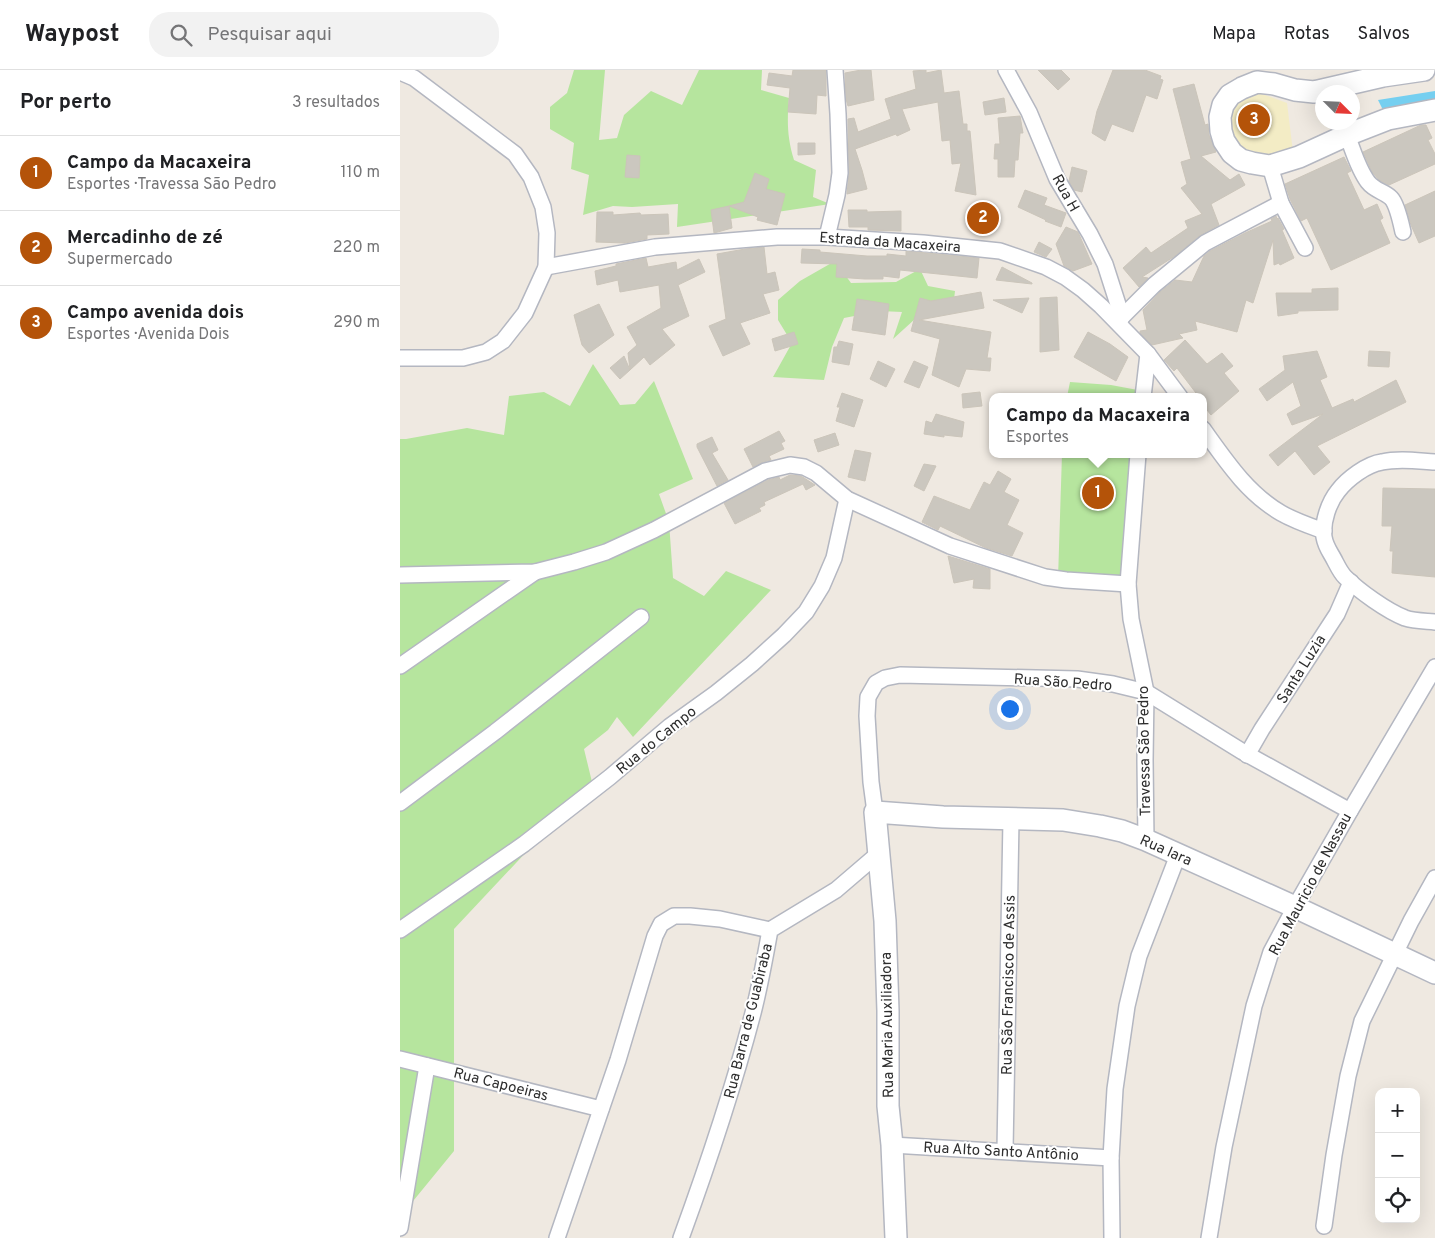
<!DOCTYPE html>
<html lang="pt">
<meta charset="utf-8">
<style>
:root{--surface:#fff;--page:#f2f2f2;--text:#202124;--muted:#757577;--line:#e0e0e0;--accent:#b45309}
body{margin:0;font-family:Overpass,sans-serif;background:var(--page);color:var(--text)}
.controls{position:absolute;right:15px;bottom:15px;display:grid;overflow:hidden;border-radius:10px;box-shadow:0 5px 20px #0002}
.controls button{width:45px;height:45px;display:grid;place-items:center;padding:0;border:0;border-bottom:1px solid var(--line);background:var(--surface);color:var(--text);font:25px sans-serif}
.compass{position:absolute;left:915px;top:15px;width:45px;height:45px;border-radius:50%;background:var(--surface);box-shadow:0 5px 20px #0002;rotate:114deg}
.you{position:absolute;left:609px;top:638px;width:18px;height:18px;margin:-12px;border:4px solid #fff;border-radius:50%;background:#1a73e8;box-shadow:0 0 0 8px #1a73e833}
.badge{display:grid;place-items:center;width:32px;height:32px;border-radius:50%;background:var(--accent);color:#fff;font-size:16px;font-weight:700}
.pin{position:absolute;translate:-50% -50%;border:2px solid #fff;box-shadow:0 1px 5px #0006}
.popup{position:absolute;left:589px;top:323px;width:218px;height:65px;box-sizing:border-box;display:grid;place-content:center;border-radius:10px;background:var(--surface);filter:drop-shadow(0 1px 4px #0005);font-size:16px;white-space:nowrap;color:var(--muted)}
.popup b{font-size:19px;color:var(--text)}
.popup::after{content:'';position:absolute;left:50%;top:100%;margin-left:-10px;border:10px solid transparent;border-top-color:var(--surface)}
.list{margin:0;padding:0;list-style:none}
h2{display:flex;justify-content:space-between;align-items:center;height:65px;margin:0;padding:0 20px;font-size:21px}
h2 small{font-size:16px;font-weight:400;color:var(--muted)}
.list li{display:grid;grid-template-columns:32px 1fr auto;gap:15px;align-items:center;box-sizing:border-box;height:75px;padding:0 20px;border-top:1px solid var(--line)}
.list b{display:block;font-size:19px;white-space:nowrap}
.list p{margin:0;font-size:16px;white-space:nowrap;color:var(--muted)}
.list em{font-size:16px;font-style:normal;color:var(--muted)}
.icon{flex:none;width:28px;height:28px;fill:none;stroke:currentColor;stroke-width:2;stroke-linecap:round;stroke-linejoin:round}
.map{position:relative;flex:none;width:1035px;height:1168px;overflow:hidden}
header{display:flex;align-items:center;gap:30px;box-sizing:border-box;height:70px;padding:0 25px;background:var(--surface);border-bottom:1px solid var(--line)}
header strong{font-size:24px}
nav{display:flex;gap:28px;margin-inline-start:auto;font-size:18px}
.search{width:350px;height:45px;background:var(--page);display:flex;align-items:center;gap:12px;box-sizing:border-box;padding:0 18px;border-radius:20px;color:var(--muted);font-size:19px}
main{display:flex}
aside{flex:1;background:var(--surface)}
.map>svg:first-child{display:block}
</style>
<header>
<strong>Waypost</strong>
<div class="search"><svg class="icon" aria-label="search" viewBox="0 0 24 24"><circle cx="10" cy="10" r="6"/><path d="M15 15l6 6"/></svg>Pesquisar aqui</div>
<nav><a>Mapa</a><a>Rotas</a><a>Salvos</a></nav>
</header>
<main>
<aside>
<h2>Por perto<small>3 resultados</small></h2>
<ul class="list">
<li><span class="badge">1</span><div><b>Campo da Macaxeira</b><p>Esportes · Travessa São Pedro</p></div><em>110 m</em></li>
<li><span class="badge">2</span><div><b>Mercadinho de zé</b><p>Supermercado</p></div><em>220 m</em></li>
<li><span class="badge">3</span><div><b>Campo avenida dois</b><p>Esportes · Avenida Dois</p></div><em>290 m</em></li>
</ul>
</aside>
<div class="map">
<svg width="1035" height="1168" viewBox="0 0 1035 1168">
<rect width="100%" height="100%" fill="#efe9e1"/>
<g fill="#b6e59e">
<path d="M174,0H205L199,70L217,68L224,45L251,21L282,35L299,0H362L361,20L389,28C387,50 387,68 394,90L416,100L413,127L430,134L277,157L278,134L232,137L213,136L183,145L189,105L171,99L174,73L150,59V37L167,23Z"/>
<path d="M435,191L451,213L496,212L520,199L528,216L555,221L553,238L515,249L493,269L502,242L480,241L444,248L432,277L424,310L373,307L392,273L378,250V230L400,211Z"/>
<path d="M193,294L220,335L235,334L254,311L293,409L259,424L269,452L273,508L304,526L326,501L371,520L233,667L217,647L208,660L184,679L192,712L54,859V1081L0,1147V369H6L67,358L104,365L109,326L144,322L170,336Z"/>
<path d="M670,312L711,315L743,321V327H667Z"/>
<path d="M662,384H738L727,511L658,509Z"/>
</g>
<path fill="#f3ecc5" d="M857,22L887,33L893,82L835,92L821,38Z"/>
<path fill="#75cff0" d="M1035,21V34L983,40L978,30Z"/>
<g fill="#cbc7bf" stroke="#cbc5ba">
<path d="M393,0H426V26L417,25L416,44L388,42L390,18L367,15L369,3L392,6Z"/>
<path d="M461,0H471L474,30L448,36L446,29L445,3Z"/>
<path d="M526,0V3L541,0L544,23L559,21L563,54H567V61H570L576,125L555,121L561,93L552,94L550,70L542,71L538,32L502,39L510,60L497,66L496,64L455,79L462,100L467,119L447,124L449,103L448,49L454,48L458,62L491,49L485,29L516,19L513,1Z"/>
<path d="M638,0H661L670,9L658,20Z"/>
<path d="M713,0H745L761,6L760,9L763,10L757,29L746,25L733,62L712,54L705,71L692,63L697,41Z"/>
<path d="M794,14L805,55L808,54L809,65L816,82L801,86L830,110L839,104L845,115L811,134L819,155L799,166L775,186L742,207L748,208L739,217L723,198L746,177L751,183L788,158L785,151L802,144L781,118L787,114L781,92L791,89L773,19Z"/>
<path d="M604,28L606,42L585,45L583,32Z"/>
<path d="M620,46L623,63H620L618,90H615L614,107H598V89H594L595,74H600L598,48Z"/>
<path d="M1021,55H1026L1032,68L1028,70L1035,84V94L989,115L979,110L972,102L963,82Z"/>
<path d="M398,73H415V84L398,85Z"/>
<path d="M227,85L240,86L239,108L225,107Z"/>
<path d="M944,87L951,101L947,103L964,140L977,134L983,148L980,150L990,173L931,200L907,148L901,151L890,129L885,114Z"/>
<path d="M672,97L687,101L682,122L674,120L669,111Z"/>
<path d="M355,103L369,109L366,119L385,124L377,155L357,150L358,147L329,136L344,132Z"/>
<path d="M625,120L647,128L644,135L666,143L661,157L645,151L646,150L618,137Z"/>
<path d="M1035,121V166L1019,173L1011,155L1005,135Z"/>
<path d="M329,136L332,158L314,163L311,140Z"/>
<path d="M448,140H467V142L501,141V161L468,160V157H449Z"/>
<path d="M197,142H213V145L240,143L241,145L268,144L269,164L247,165V169L225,173L196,172Z"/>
<path d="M876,146L877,149L878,148L884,159L882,160L894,188L880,195L879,193L874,195L873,170L853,233L846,230L837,262L795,251L797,260L779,264L783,268L752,275L740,263V261L747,260L743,240L760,222L775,210L792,212L804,186L810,181L845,163L872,151L871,149Z"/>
<path d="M666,157L678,162L692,194L673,201L664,196L656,174Z"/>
<path d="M639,172L652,179L646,187L634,182Z"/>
<path d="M364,177L367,204L375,202L379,220L363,224L370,243L340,253L350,274L323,286L309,256L326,249L317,184L345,179Z"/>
<path d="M402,179L420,180V182L467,186H487V184L506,186V181L579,188L577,208L500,200L499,208L483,206V209H465L436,207L437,194L401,193Z"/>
<path d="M246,188L248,197L276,192L277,200L299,189L305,202L278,215L289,246L262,259L275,275L250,295L244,287L230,300L228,283L237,275L227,257L261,238L259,215L220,222L218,210L197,215L195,201L216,196V194Z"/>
<path d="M602,197L632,213V214L596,210Z"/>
<path d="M938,218V240L898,241V243L878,246L876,223H912V219Z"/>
<path d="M581,222L584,238L519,250L591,262L587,288H591L590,301L566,299L559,317L532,305L540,269L511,261L520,228L531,231Z"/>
<path d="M657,227L659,280L640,282V228Z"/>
<path d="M629,228L622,243L593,230Z"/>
<path d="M457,229L489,234L485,265L452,260Z"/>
<path d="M199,234L214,265L189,283L182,275L174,245Z"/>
<path d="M394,262L398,274L375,281L372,269Z"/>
<path d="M688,262L710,274L728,287L716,311L674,287Z"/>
<path d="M785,270L807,294L822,283L833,296L824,303L839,321L811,345L803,335V327H799L777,298L774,301L764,290Z"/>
<path d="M439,271L453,274L449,295L432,292L434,277H437Z"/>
<path d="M917,281L927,307L920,310L932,338L953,329L954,332L996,310L1006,332L917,376L930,392L914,405L895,381L878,396L869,385L923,344L892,355L887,344L901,336L893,312L867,331L859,319L885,300L883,286Z"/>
<path d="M969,281L990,282L989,297L968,296Z"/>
<path d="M224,286L230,300L220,309L210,298Z"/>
<path d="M478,291L495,299L486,317L470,309Z"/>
<path d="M514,291L528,297L519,318L504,312Z"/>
<path d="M580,322L582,336L563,338L562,324Z"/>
<path d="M442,323L463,330L454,357L436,351L440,337H437Z"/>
<path d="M536,344L564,352L562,367L544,365V367L524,364L526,351L532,353Z"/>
<path d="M379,361L385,371L381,373L384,379L369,386L371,390L363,392L353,397L344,379Z"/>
<path d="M435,363L439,375L418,382L414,370Z"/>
<path d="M312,367L318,380L312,383L328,410L317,416L297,377V374Z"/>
<path d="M455,380L471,383L465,411L448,407Z"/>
<path d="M524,394L536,396L524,421L514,416Z"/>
<path d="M598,401L611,409L604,422L619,430L607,455L623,463L612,486L586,478L540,456L538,460L522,452L534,426L570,440L584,412L590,415Z"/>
<path d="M390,405L401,406L415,415L406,420L403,414L364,432L365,435L359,438L361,441L335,454L324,433L368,410L379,407L380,410Z"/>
<path d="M983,418L1035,419V507L992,503L993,481H990L992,456H982Z"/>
<path d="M548,486L590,499V519L573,518L574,509L554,513Z"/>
</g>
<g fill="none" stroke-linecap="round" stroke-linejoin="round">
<g stroke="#b4b7c1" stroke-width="18">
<g id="street">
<path d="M606,0L629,42L657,109L690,164L705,194L722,247"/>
<path d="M0,2L14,8L115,84L131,107L143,137L147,163L146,197L125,243L103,271L86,282L63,288H0"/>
<path d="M947,65C953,80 958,99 968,112C975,121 984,121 991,128C997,134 1001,153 1003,162"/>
<path d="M870,96L881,133L905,178"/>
<path d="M427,167L437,125L440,103L438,44L435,0"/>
<path d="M146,197L255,177L377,167H427L523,173L600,181L646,197L665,207L683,220L701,236L748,284L780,327"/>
<path d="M719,253L722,247L754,215L805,173L881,133"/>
<path d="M743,327L748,284"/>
<path d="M803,359C826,391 847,423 881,443C895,451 910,456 924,461"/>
<path d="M738,384L728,514L731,549L746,622L745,690L746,770"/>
<path d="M1035,392C1018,391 999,388 982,392C967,394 947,409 938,421C929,432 922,452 924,467C925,473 928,479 931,484C936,492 939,501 945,507C959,521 987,541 1005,548C1014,551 1025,551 1035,552"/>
<path d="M0,505L135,502L174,492L206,482L254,460L365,401L390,395L404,397L416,403L447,429L550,476L645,507L666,510L728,514"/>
<path d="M0,596L135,502"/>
<path d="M847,685L862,659L937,544L951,512"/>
<path d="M0,733L95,662L241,547"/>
<path d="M475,742L471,712L467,646L468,627L476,613L485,608L500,605L677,609L713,614L746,622L843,682L950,741"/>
<path d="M0,860L124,774L210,707L270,656L316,623L352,594L384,565L406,542L422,516L434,488L447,429"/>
<path d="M0,989L201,1039"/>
<path d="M492,1075L711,1088"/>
<path d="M605,1080L611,750"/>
<path d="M924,1156L934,1085L948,1006L962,951L1011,851L1035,808"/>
<path d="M0,1158L27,996"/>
<path d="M157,1168L218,990L255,866L261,854L274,846H290L320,849L370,860"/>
<path d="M281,1168C308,1094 333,1019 353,943C360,916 365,888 370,860L436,820L478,784"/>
<path d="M712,1168L711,1088L715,1019L727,936L739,886L778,785"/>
<path d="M809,1168L824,1077L854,936L871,882L895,837L950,741L1035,597"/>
</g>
</g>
<g stroke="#b4b7c1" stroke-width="24">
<g id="secondary">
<path d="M1024,0L983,6L914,22L895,20L874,14L857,12L842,18L830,25L823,35L820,47L821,61L824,71L832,83L841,90L852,93L870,96L899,87L947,65L988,49L1035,40"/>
<path d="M496,1168L492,1075L488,1036V941L485,851L475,742L543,747L663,750L700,756L722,761L746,770L895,837L1035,903"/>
</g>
</g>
<use href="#street" stroke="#fff" stroke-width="15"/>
<use href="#secondary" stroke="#fff" stroke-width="21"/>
</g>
<g text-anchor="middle" stroke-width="4" stroke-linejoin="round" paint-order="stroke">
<g font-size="15" fill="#2e2e2e" stroke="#fff">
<text transform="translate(666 123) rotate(61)" y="5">Rua H</text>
<text transform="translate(490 172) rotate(4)" y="5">Estrada da Macaxeira</text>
<text transform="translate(901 599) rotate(-58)" y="5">Santa Luzia</text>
<text transform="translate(663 612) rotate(4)" y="5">Rua São Pedro</text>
<text transform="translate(256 670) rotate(-39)" y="5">Rua do Campo</text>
<text transform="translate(744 681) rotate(-91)" y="5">Travessa São Pedro</text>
<text transform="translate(766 780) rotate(24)" y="5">Rua Iara</text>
<text transform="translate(910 814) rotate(-62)" y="5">Rua Mauricio de Nassau</text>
<text transform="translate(608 915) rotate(-89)" y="5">Rua São Francisco de Assis</text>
<text transform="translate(348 951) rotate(-76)" y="5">Rua Barra de Guabiraba</text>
<text transform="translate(487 955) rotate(-91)" y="5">Rua Maria Auxiliadora</text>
<text transform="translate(101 1014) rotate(14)" y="5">Rua Capoeiras</text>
<text transform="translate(601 1081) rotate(3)" y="5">Rua Alto Santo Antônio</text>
</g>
</g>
</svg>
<div class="controls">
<button>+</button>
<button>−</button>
<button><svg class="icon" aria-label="locate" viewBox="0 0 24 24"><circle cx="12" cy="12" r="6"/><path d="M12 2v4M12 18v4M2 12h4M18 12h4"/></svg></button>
</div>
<svg class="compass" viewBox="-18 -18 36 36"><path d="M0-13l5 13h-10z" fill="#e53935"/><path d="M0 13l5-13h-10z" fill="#757577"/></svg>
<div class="you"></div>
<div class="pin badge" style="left:698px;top:423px">1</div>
<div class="popup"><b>Campo da Macaxeira</b>Esportes</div>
<div class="pin badge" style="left:583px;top:148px">2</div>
<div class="pin badge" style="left:854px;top:50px">3</div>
</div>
</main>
